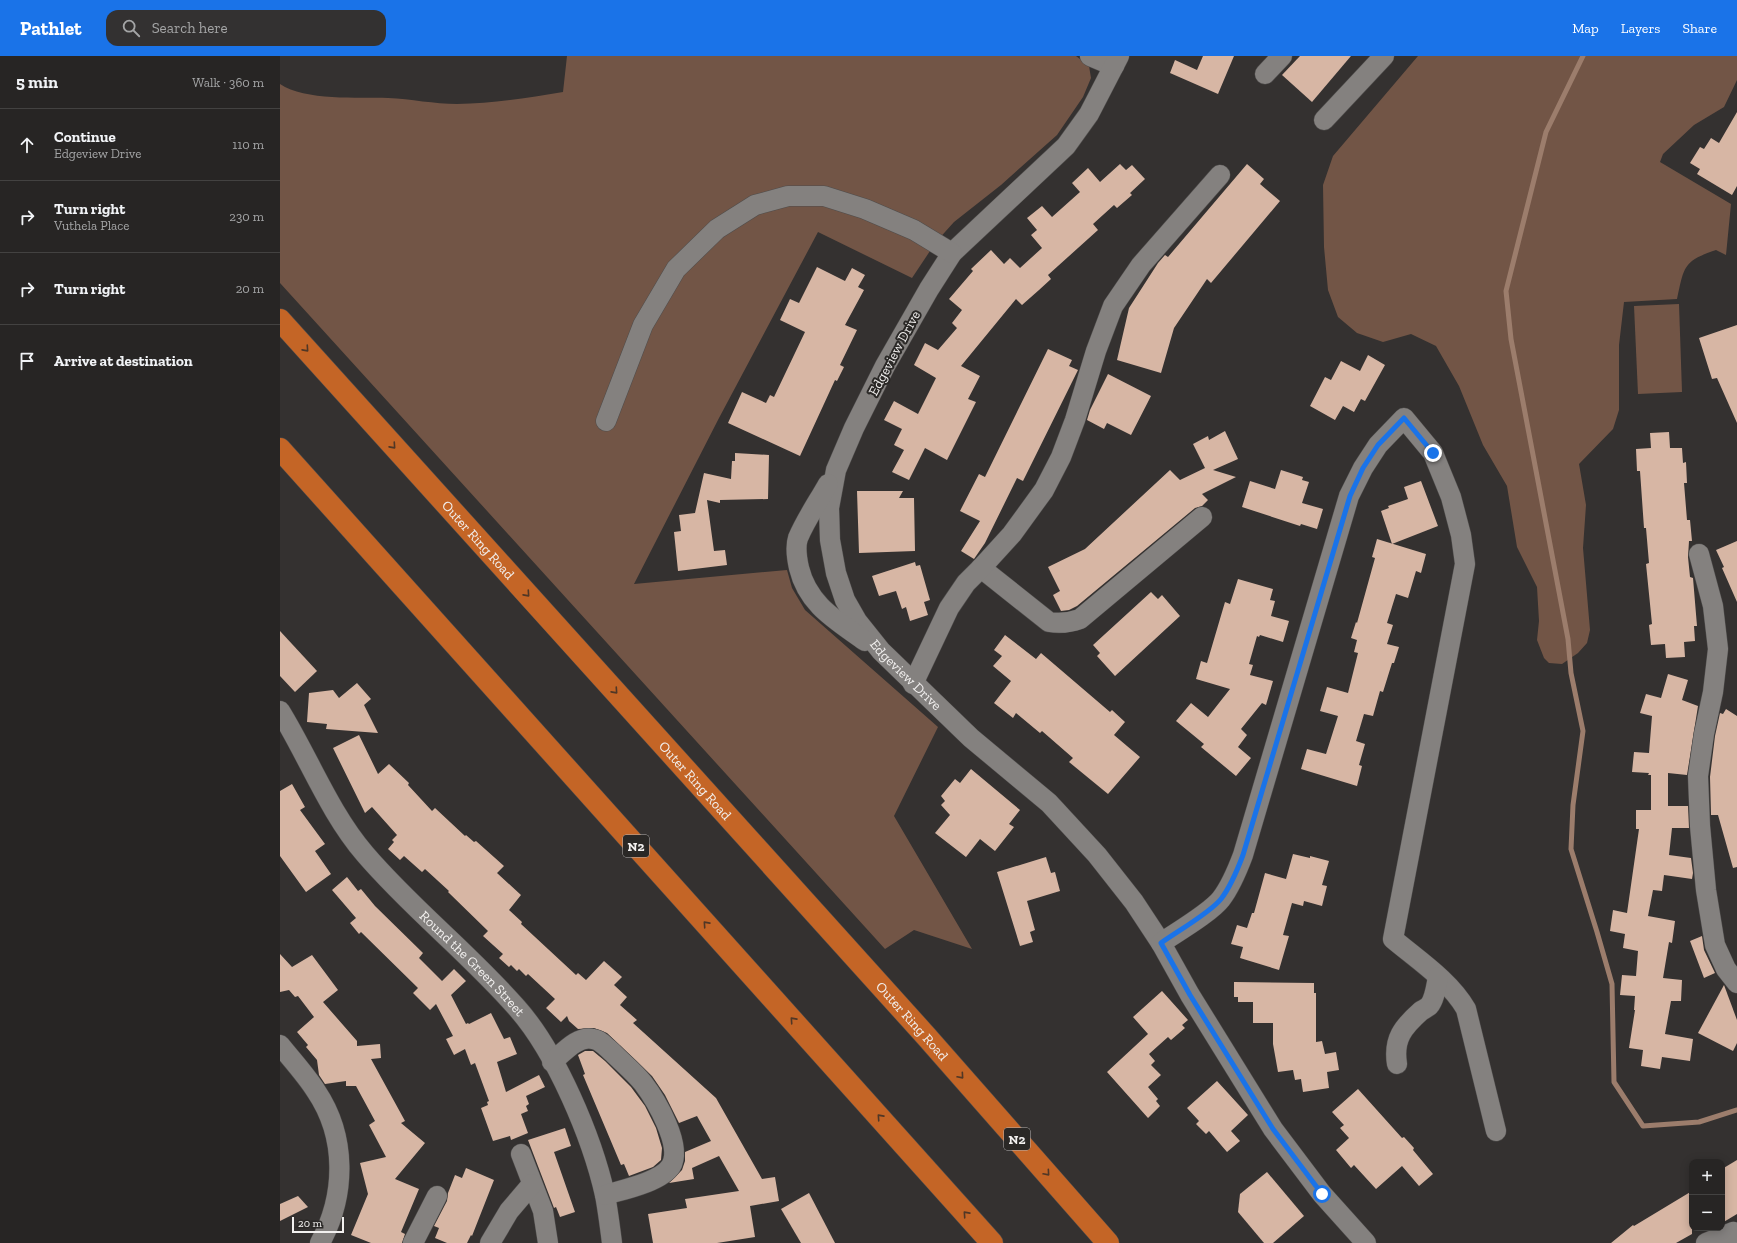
<!DOCTYPE html>
<meta charset="utf-8">
<style>
:root{--surface:#272524;--page:#333131;--text:#f1f3f6;--muted:#a4a5a6;--line:#434241;--accent:#1a73e8}
body{margin:0;font-family:"Zilla Slab",serif;background:var(--page);color:var(--text)}
.controls{position:absolute;right:12px;bottom:12px;display:grid;overflow:hidden;border-radius:8px;box-shadow:0 2px 10px #0003}
.controls button{width:36px;height:36px;display:grid;place-items:center;padding:0;border:0;border-bottom:1px solid var(--line);background:var(--surface);color:var(--text);font:20px sans-serif}
.scale{position:absolute;left:12px;bottom:10px;width:52px;box-sizing:border-box;padding-left:4px;border:2px solid #f2f0ef;border-top:0;font-size:11px;line-height:14px;white-space:nowrap;color:#f2f0ef;-webkit-text-stroke:3px #2a2826;paint-order:stroke}
.stop{position:absolute;width:12px;height:12px;margin:-9px;border:3px solid #1a73e8;border-radius:50%;background:#fff}
.stop.end{background:#1a73e8;border-color:#fff;box-shadow:0 1px 4px #0008}
.list{margin:0;padding:0;list-style:none}
h2{display:flex;justify-content:space-between;align-items:center;height:52px;margin:0;padding:0 16px;font-size:17px}
h2 small{font-size:13px;font-weight:400;color:var(--muted)}
.list li{display:grid;grid-template-columns:26px 1fr auto;gap:12px;align-items:center;box-sizing:border-box;height:72px;padding:0 16px;border-top:1px solid var(--line)}
.list b{display:block;font-size:15px;white-space:nowrap}
.list p{margin:0;font-size:13px;white-space:nowrap;color:var(--muted)}
.list em{font-size:13px;font-style:normal;color:var(--muted)}
.icon{flex:none;width:22px;height:22px;fill:none;stroke:currentColor;stroke-width:2;stroke-linecap:round;stroke-linejoin:round}
.map{position:relative;flex:none;width:1457px;height:1187px;overflow:hidden}
header{display:flex;align-items:center;gap:24px;box-sizing:border-box;height:56px;padding:0 20px;background:var(--accent);color:#fff}
header strong{font-size:19px}
nav{display:flex;gap:22px;margin-inline-start:auto;font-size:14px}
.search{width:280px;height:36px;background:var(--page);display:flex;align-items:center;gap:10px;box-sizing:border-box;padding:0 14px;border-radius:12px;color:var(--muted);font-size:15px}
main{display:flex}
aside{flex:1;background:var(--surface)}
.map>svg:first-child{display:block}
</style>
<header>
<strong>Pathlet</strong>
<div class="search"><svg class="icon" aria-label="search" viewBox="0 0 24 24"><circle cx="10" cy="10" r="6"/><path d="M15 15l6 6"/></svg>Search here</div>
<nav><a>Map</a><a>Layers</a><a>Share</a></nav>
</header>
<main>
<aside>
<h2>5 min<small>Walk · 360 m</small></h2>
<ul class="list">
<li><svg class="icon" aria-label="ahead" viewBox="0 0 24 24"><path d="M12 20V5M6 11l6-6 6 6"/></svg><div><b>Continue</b><p>Edgeview Drive</p></div><em>110 m</em></li>
<li><svg class="icon" aria-label="right" viewBox="0 0 24 24"><path d="M7 20v-9h11M14 6l5 5-5 5"/></svg><div><b>Turn right</b><p>Vuthela Place</p></div><em>230 m</em></li>
<li><svg class="icon" aria-label="right" viewBox="0 0 24 24"><path d="M7 20v-9h11M14 6l5 5-5 5"/></svg><div><b>Turn right</b></div><em>20 m</em></li>
<li><svg class="icon" aria-label="arrive" viewBox="0 0 24 24"><path d="M6 21V4h12l-3 4 3 4H6"/></svg><div><b>Arrive at destination</b></div></li>
</ul>
</aside>
<div class="map">
<svg width="1457" height="1187" viewBox="0 0 1457 1187">
<rect width="100%" height="100%" fill="#343130"/>
<g fill="#725546">
<path d="M287,0H796L809,10L811,22L803,41L777,79L721,129L674,166L656,186L632,222L538,176L439,362L354,528L507,514L512,532L525,554L658,671L614,760L692,893L634,874L605,893L0,227V28C25,45 78,41 108,42C131,43 154,48 177,48C213,47 248,42 283,36Z"/>
<path d="M1138,0H1457V24L1444,51L1414,69L1383,98L1380,106L1451,148L1446,199L1436,194C1403,205 1404,211 1397,243L1344,246L1339,289V354L1333,373L1299,408L1306,449L1303,492L1310,574L1307,587L1298,597L1282,608L1269,607L1264,602L1257,584L1259,565L1257,531L1237,491L1227,430L1203,389L1179,330L1156,290L1131,278L1103,286L1077,277L1058,261L1048,234L1044,191L1043,129L1053,100Z"/>
<path d="M1399,248L1402,336L1358,338L1354,250Z"/>
</g>
<g fill="none" stroke-linecap="round" stroke-linejoin="round">
<path stroke="#9c7d6c" stroke-width="5" d="M1303,0L1266,76L1226,235L1231,283L1288,583L1291,617L1303,675L1293,749L1291,793L1317,876L1332,928L1334,1026L1363,1070L1419,1066L1457,1054"/>
</g>
<g fill="#d7b6a4">
<path d="M923,0H954L938,38L890,17L895,4L917,14Z"/>
<path d="M1020,0H1071L1032,46L1002,19Z"/>
<path d="M1457,56V130L1452,139L1417,118L1420,113L1410,107L1420,91L1424,93L1431,82L1439,87Z"/>
<path d="M840,108L846,114L852,109L865,123L850,137L852,139L837,152L834,149L813,168L818,174L768,219L771,223L759,234L742,249L736,243L681,310L700,320L688,343L696,346L667,404L645,392L629,424L612,416L624,394L614,389L622,373L604,364L614,345L638,358L656,322L634,309L645,287L658,294L677,272L672,267L682,254L669,243L693,215L691,213L711,194L724,208L730,202L740,212L762,192L751,179L757,174L747,162L762,150L772,161L800,136L792,127L808,112L820,126Z"/>
<path d="M967,108L984,123L980,128L1000,145L931,227L927,223L894,272L881,317L837,304L849,252L878,207L885,199L888,201Z"/>
<path d="M537,211L565,225L572,212L585,219L578,231L584,234L565,269L577,274L560,309L564,311L557,325L555,324L520,400L448,367L462,336L486,347L490,339L494,341L525,276L500,264L510,243L519,247Z"/>
<path d="M1457,269V367L1437,322L1432,323L1419,282Z"/>
<path d="M768,293L792,304L789,310L798,314L743,425L737,422L705,487L694,503L681,495L700,465L680,455L699,418L705,421Z"/>
<path d="M1088,299L1105,309L1085,345L1081,343L1074,356L1063,350L1055,364L1030,350L1045,321L1051,324L1061,305L1080,315Z"/>
<path d="M828,318L871,340L851,379L827,367L824,373L807,364L810,354Z"/>
<path d="M945,375L958,403L933,414L956,421L922,438L928,444L922,450L915,452L797,550L789,554L781,555L773,539L780,535L768,511L805,493L890,414L900,424L925,412L913,388L928,380L929,384Z"/>
<path d="M1389,376L1390,392H1402L1403,407L1406,406L1407,427H1404L1407,464H1410L1412,485H1409L1408,501L1410,521L1413,522L1417,570H1414L1415,585L1404,586L1405,601L1386,602L1385,588L1371,589L1369,569L1372,568L1366,508L1369,507L1366,472H1364L1360,415H1357L1356,393L1371,392L1370,377Z"/>
<path d="M455,397L489,399L488,443L440,444V447L427,444L434,495L445,494L447,509L398,515L394,476L401,475L399,459L415,457L424,417L451,423L452,405H455Z"/>
<path d="M1001,414L1023,421L1022,424L1029,426L1022,447L1043,453L1037,473L1021,468L1020,470L962,451L970,425L995,433Z"/>
<path d="M1141,425L1158,470L1112,488L1101,455L1109,452L1108,450L1128,443L1124,431Z"/>
<path d="M577,435H623L619,442H634L635,495L579,497Z"/>
<path d="M1097,483L1146,498L1141,517L1136,515L1128,542L1116,538L1107,567L1113,569L1107,588L1119,591L1114,607H1112L1103,636L1100,635L1093,660L1084,658L1076,685L1085,688L1079,709L1082,710L1077,730L1021,713L1027,693L1046,698L1058,660L1040,655L1047,631L1068,637L1078,597L1074,596L1077,584L1071,582L1076,566L1077,567L1095,502L1092,501Z"/>
<path d="M1457,485V546L1442,512L1444,511L1436,494Z"/>
<path d="M635,506L636,510L640,509L650,544L644,546L648,559L630,565L626,551L622,553L616,535L599,540L592,520Z"/>
<path d="M958,523L993,533L990,544L995,545L991,560L1009,565L1003,586L980,579L979,581L977,580L969,608L973,609L970,619L993,625L986,649L982,647L961,673L967,679L958,691L971,702L956,720L921,691L924,688L896,665L911,647L928,661L950,633L916,623L921,605L927,607L945,546L950,548Z"/>
<path d="M871,536L878,543L882,539L900,560L835,620L817,600L820,597L813,589Z"/>
<path d="M0,575L37,615L15,636L0,620Z"/>
<path d="M725,579L756,603L761,597L830,656L832,654L845,666L834,679L860,701L828,738L789,706L793,702L762,675L760,677L736,657L733,662L714,647L731,625L713,610L722,600L714,594Z"/>
<path d="M1388,618L1408,624L1402,644L1418,650L1407,719L1388,717V750H1408L1409,772H1392L1389,799L1411,802L1413,817L1412,823L1384,819L1382,835L1373,834L1368,860L1395,865L1392,887L1389,886L1383,922L1402,924L1401,945H1391L1385,978L1413,983L1410,1005L1382,1001L1380,1013L1361,1010L1363,994L1349,992L1355,954H1354L1355,940L1340,939L1342,919L1356,920L1358,895L1343,892L1345,878L1330,875L1333,854L1347,857L1359,773H1356V754H1371V719H1368L1369,717L1352,716L1354,696L1369,697L1372,660L1360,657L1366,638L1381,642Z"/>
<path d="M77,627L91,643L84,649L98,677L46,673L47,668L27,666L29,637L53,634L59,642Z"/>
<path d="M1446,653L1457,660V811L1453,812L1438,759H1431V757L1430,721L1435,680L1440,657L1443,658Z"/>
<path d="M79,679L98,718L109,708L129,727L128,729L152,755L155,752L185,780L186,779L194,786L196,785L224,810L217,817L241,839L229,854L242,866L241,868L296,919L298,917L306,924L324,905L342,921L334,929L347,941L340,949L357,964L353,967L436,1042L482,1123L495,1121L499,1145L470,1150L475,1181L437,1187H373L368,1158L407,1152L405,1143L459,1135L439,1100L412,1112L414,1123L389,1127L402,1114L405,1105V1096L431,1085L417,1060L399,1067L385,1039L372,1020L327,977L314,972L298,973L289,965L287,960L281,966L266,952L275,943L248,918L246,920L239,913L237,915L231,909L229,911L219,902L223,898L203,880L208,875L168,836L169,835L145,813L142,816L124,800L120,804L108,793L114,786L112,784L117,779L92,751L85,757L53,692Z"/>
<path d="M691,713L740,754L729,768L734,771L715,795L700,783L686,801L655,777L670,759L661,749L665,745L661,740L675,723L680,727Z"/>
<path d="M12,728L25,751L20,754L45,788L35,795L51,818L26,836L0,800V735Z"/>
<path d="M1013,798L1030,802V800L1049,805L1042,829L1047,830L1042,850L1024,845L1023,850L1012,847L1003,879L1009,880L999,914L960,902L963,891L951,888L957,869L967,872L972,857H974L985,817L1006,823Z"/>
<path d="M766,801L771,817L775,816L780,835L747,845L755,874L750,876L753,886L740,890L717,816Z"/>
<path d="M67,821L78,835L81,833L95,850L143,897L139,902L162,925L174,913L186,925L171,939L186,968L188,967L189,968L211,957L224,983L230,981L237,998L217,1006L226,1036L259,1019L265,1031L246,1040L249,1048L246,1050L248,1055L241,1058L248,1077L231,1084L230,1080L213,1085L201,1052L208,1049L207,1046L209,1045L195,1007L191,1009L185,993L174,999L166,983L173,980L156,948L150,954L133,937L138,932L81,876L79,878L70,867L76,862L52,834Z"/>
<path d="M1422,880L1424,894L1435,917L1424,922L1410,885Z"/>
<path d="M0,898L12,911L32,899L58,934L43,946L77,985V990L100,988L101,1002L91,1003L125,1065L121,1067L145,1087L115,1123L139,1133L121,1176L125,1178L122,1187H91L71,1179L88,1138L80,1107L106,1101L89,1069L95,1065L76,1030H66V1025L45,1028L39,1019L37,1004L26,991L28,989L17,976L34,961L18,940L15,941L9,934L0,936Z"/>
<path d="M954,926L1034,927V937H1036V986L1042,985L1045,998L1056,996L1059,1014L1047,1016L1049,1032L1023,1036L1021,1023L1015,1024L1013,1014L998,1016L993,988V967H973V946H958V941H954Z"/>
<path d="M1444,929L1457,964V987L1453,995L1418,977Z"/>
<path d="M882,935L908,964L902,969L905,972L891,984L888,981L869,998L875,1005L871,1009L881,1019L868,1031L878,1043L876,1045L880,1050L868,1062L827,1016L868,978L853,961Z"/>
<path d="M305,995H313L325,1005L351,1031L365,1050L376,1072L382,1092L381,1104L373,1111L349,1120L344,1108L341,1109L303,1019L305,1018L298,999Z"/>
<path d="M937,1025L968,1059L951,1075L960,1085L947,1096L929,1075L926,1078L916,1068L919,1065L907,1052Z"/>
<path d="M1078,1033L1122,1082L1124,1081L1134,1092L1133,1094L1153,1118L1139,1130L1122,1110L1096,1133L1074,1109L1071,1112L1056,1094L1069,1082L1060,1072L1064,1069L1052,1056Z"/>
<path d="M285,1072L291,1090L274,1096L295,1156L280,1161L276,1151L274,1152L248,1084Z"/>
<path d="M1457,1104V1158L1442,1167V1113Z"/>
<path d="M186,1112L214,1124L192,1180L191,1179L187,1187H167L155,1182L159,1172L154,1170L167,1145L168,1137L175,1119L182,1122Z"/>
<path d="M987,1116L1024,1160L993,1187H984L958,1156L960,1138Z"/>
<path d="M1412,1135V1178L1396,1187H1331L1353,1169L1354,1170Z"/>
<path d="M529,1137L555,1187H521L501,1153Z"/>
<path d="M18,1140L28,1151L0,1165V1148Z"/>
</g>
<g fill="none" stroke-linecap="round" stroke-linejoin="round">
<g stroke="#4f4d4c" stroke-width="21">
<g id="street">
<path d="M810,0L834,10"/>
<path id="s1" d="M839,0L809,58L786,90L672,197L649,233L605,310L574,372L556,414L549,452L550,484L556,517L565,544L577,565L601,595L691,682L769,747L817,799L854,846L881,887L910,939L993,1073L1042,1138L1086,1187"/>
<path d="M985,18L1002,0"/>
<path d="M1044,64L1104,0"/>
<path d="M326,365L363,269L396,213L437,173L475,149L508,140H544L585,153L634,174L672,197"/>
<path d="M548,428C538,446 526,463 518,482C515,491 517,503 519,512C528,549 556,564 585,585"/>
<path d="M1419,498L1433,550L1438,593L1433,636L1424,678L1418,720L1420,770L1426,834L1435,889L1446,913L1457,927"/>
<path d="M701,512L769,566C781,568 789,567 800,563L922,461"/>
<path d="M633,628L669,552L686,527L701,512L732,478L764,434L781,401L795,364L816,295L833,250L861,209L940,119"/>
<path id="s2" d="M0,655C29,702 49,756 85,798C132,853 189,897 237,952C276,996 312,1081 325,1139C328,1155 330,1171 332,1187"/>
<path d="M881,887C897,876 930,857 941,843C951,830 957,815 963,799L1069,440L1083,412L1098,389L1124,362L1153,397L1171,441L1181,479L1185,508L1113,883C1138,904 1170,925 1186,953L1216,1075"/>
<path d="M0,989C12,1004 26,1019 36,1035C67,1081 66,1139 40,1187"/>
<path d="M272,1006C283,997 298,979 313,983C321,984 327,992 333,997C343,1007 354,1016 363,1027C376,1044 403,1090 391,1110C381,1126 342,1134 325,1139"/>
<path d="M1117,1008C1113,983 1123,971 1141,955C1143,954 1146,952 1149,950C1155,943 1156,930 1158,921"/>
<path d="M241,1098L263,1155L268,1187"/>
<path d="M133,1187L157,1140"/>
<path d="M210,1187L229,1155L252,1128"/>
<path d="M1426,1187L1453,1176L1457,1181"/>
</g>
</g>
<g stroke="#4f4d4c" stroke-width="23">
<g id="highway">
<path id="s3" d="M0,264L646,980L828,1187"/>
<path d="M0,393L712,1187"/>
</g>
</g>
<use href="#street" stroke="#84817f" stroke-width="20"/>
<use href="#highway" stroke="#c46526" stroke-width="22"/>
</g>
<defs><path id="oneway-chevron" d="M-2-3.5L2.5 0L-2 3.5" fill="none" stroke-width="1.6" stroke-linecap="round" stroke-linejoin="round"/></defs>
<g stroke="#503726">
<use href="#oneway-chevron" transform="translate(26 293) rotate(48)"/>
<use href="#oneway-chevron" transform="translate(113 390) rotate(48)"/>
<use href="#oneway-chevron" transform="translate(247 538) rotate(48)"/>
<use href="#oneway-chevron" transform="translate(335 635) rotate(48)"/>
<use href="#oneway-chevron" transform="translate(426 868) rotate(-132)"/>
<use href="#oneway-chevron" transform="translate(513 964) rotate(-132)"/>
<use href="#oneway-chevron" transform="translate(681 1020) rotate(49)"/>
<use href="#oneway-chevron" transform="translate(600 1061) rotate(-132)"/>
<use href="#oneway-chevron" transform="translate(767 1117) rotate(49)"/>
<use href="#oneway-chevron" transform="translate(686 1158) rotate(-132)"/>
</g>
<g fill="none" stroke-linecap="round" stroke-linejoin="round">
<path stroke="#1a73e8" stroke-width="5" d="M1042,1138L993,1073L910,939L881,887C896,876 930,857 941,843C951,830 957,815 963,799L1070,440L1083,412L1098,389L1124,362L1153,397"/>
</g>
<g text-anchor="middle" stroke-width="4" stroke-linejoin="round" paint-order="stroke">
<g fill="#2a2826" stroke="#b6b4b3" stroke-width="1">
<rect x="343" y="779" width="26" height="22" rx="3"/>
<rect x="724" y="1072" width="26" height="22" rx="3"/>
</g>
<g font-size="13" font-weight="bold" fill="#f2f0ef">
<text x="356" y="795">N2</text>
<text x="737" y="1088">N2</text>
</g>
<g font-size="14" fill="#f2f0ef" stroke="#2a2826">
<text transform="translate(614 297) rotate(-62)" y="5">Edgeview Drive</text>
<text dy="5" stroke="none"><textPath href="#s3" startOffset="296">Outer Ring Road</textPath></text>
<text dy="5" stroke="none"><textPath href="#s1" startOffset="737">Edgeview Drive</textPath></text>
<text dy="5" stroke="none"><textPath href="#s3" startOffset="620">Outer Ring Road</textPath></text>
<text dy="5" stroke="none"><textPath href="#s2" startOffset="320">Round the Green Street</textPath></text>
<text dy="5" stroke="none"><textPath href="#s3" startOffset="944">Outer Ring Road</textPath></text>
</g>
</g>
</svg>
<div class="controls">
<button>+</button>
<button>−</button>
</div>
<div class="scale">20 m</div>
<div class="stop" style="left:1042px;top:1138px"></div>
<div class="stop end" style="left:1153px;top:397px"></div>
</div>
</main>
